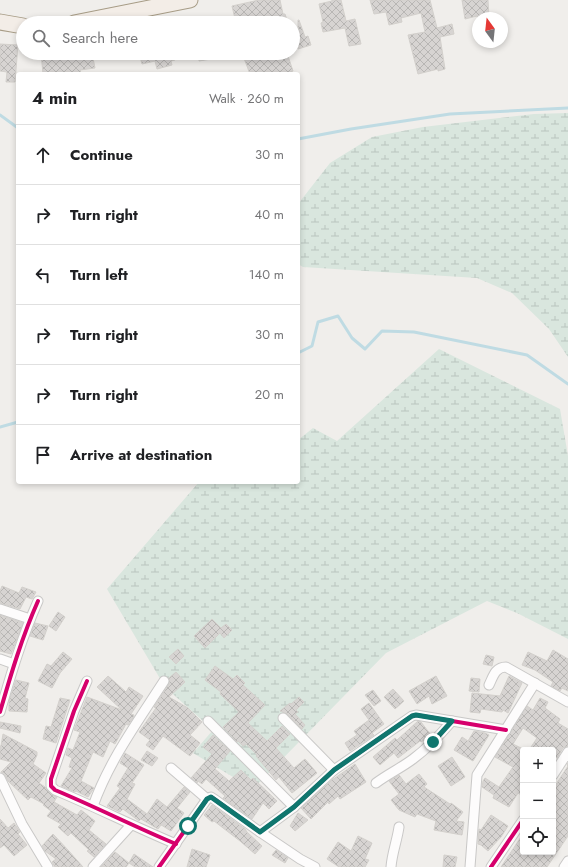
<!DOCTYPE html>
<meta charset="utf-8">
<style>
:root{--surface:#fff;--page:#f2f2f2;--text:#202124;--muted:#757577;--line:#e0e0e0}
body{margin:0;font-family:Jost,sans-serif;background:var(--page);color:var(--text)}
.controls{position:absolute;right:12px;bottom:12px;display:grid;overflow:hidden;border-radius:4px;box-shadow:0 2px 6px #0003}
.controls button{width:36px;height:36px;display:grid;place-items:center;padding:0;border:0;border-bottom:1px solid var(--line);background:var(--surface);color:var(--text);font:20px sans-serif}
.compass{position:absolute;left:472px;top:12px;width:36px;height:36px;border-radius:50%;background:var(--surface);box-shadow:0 2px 6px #0003;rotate:345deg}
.stop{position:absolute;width:12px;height:12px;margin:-9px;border:3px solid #0f766e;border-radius:50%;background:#fff}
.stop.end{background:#0f766e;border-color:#fff;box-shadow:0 1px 4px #0008}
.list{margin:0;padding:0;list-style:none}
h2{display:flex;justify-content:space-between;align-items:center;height:52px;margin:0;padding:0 16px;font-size:17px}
h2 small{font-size:13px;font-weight:400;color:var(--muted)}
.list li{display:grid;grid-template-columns:26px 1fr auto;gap:12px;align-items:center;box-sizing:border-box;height:60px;padding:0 16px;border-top:1px solid var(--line)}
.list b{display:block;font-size:15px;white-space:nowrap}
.list em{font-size:13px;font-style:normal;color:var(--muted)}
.icon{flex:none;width:22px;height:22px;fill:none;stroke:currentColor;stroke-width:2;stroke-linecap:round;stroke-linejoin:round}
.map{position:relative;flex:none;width:568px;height:867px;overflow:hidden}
.search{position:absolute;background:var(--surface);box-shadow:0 2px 6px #0003;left:16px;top:16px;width:284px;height:44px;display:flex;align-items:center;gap:10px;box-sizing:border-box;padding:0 14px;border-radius:22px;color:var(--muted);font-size:15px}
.panel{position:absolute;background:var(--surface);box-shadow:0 2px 6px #0003;left:16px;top:72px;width:284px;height:412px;border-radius:4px}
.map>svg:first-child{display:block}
</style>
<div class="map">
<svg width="568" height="867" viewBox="0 0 568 867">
<defs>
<pattern id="wetland-marsh" width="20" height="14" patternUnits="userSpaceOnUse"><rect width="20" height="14" fill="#d9e6de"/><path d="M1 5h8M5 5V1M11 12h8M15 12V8" fill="none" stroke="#bac5be"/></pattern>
<pattern id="building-cross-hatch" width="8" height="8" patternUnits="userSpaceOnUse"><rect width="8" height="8" fill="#d7d4d2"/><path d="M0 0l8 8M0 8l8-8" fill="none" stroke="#b8b6b4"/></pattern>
</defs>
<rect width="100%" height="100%" fill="#f0eeeb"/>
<g fill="url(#wetland-marsh)">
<path d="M568,113V357L549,329L512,293L477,278L303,267L298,264V204L330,163L372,137L423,127L534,114Z"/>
<path d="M439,349L560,409L568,456V639L517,613L487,601L386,653L253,789L193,753L213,730L165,687L107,589L199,482H298V440L313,428L337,441Z"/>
</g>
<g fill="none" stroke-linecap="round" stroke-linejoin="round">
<g stroke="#bfdbe3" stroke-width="3">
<path d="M0,115L18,128"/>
<path d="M298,139L351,129L450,114L568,108"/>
<path d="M298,353L312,346L318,322L338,316L352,338L365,349L382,331L414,332L527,355L568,384"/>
<path d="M0,427L18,422"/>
</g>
</g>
<g fill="url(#building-cross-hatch)" stroke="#d3d0cc">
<path d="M259,0H280L283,14H285L288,23H267L266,21L256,23V20L236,23L232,6Z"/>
<path d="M332,0H341L346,21L355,19L361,44L349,46L345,28L323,32L321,23L323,22L319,4L332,1Z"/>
<path d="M370,0H430L437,28L452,24L454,34L440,37L445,69L438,71V69L418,74L408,35L425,32L421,13L401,18L402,22L389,25L386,12L374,14Z"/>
<path d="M462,0H488L489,17L478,18L477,16L465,19Z"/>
<path d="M298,20H299L305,37L308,36L311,45L298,49Z"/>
<path d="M0,44L18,45L15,82H6L7,72L0,71Z"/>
<path d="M41,53H92L95,68L80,70L81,74H43Z"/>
<path d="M139,53H174L175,60L171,61L172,65L157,69L155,61L142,64Z"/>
<path d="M199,53H223V57L199,61Z"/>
<path d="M242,53H287L293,71L284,74H250Z"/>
<path d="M2,586L19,593L22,587L36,592L32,599L26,597L20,609L0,603V591Z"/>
<path d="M58,612L65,617L56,631L49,626Z"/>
<path d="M0,615L23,623L11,654L0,651Z"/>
<path d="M212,619L221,628L226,624L232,630L224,638L220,633L205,648L194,636Z"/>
<path d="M35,623L48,626L43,640L30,636Z"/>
<path d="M178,649L184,656L176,664L169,657Z"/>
<path d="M553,650L568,659V691L562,688L560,691L551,686L553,682L535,670L522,665L528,652L547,661Z"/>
<path d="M63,652L72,659L60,673L52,688L38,681L47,664L51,666Z"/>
<path d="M486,655L494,657L492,666L483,664Z"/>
<path d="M215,666L233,679L237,675L245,683L243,685L265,705L248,723L267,741L282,726L290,734L276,748L294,768L305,759L317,773L292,793L279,777L276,780L256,756L257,755L246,744L243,746L238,741L237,742L223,727L239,712L220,694L221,692L205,680Z"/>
<path d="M176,672L185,682L169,697L188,708L202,722L190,735L200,743L190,756L163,736L153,750L146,745L150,740L139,732L156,708L154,707L169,684V678Z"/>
<path d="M108,676L126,692L129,687L143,696L131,714L134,715L133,718L128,725L126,724L115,744L110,741L103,757L93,752L81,781L94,788L88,797L76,791L75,792L61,786L72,768L69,767L72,758L66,755L68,748L73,750L80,732L74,730L87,697L122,710L97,687Z"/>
<path d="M436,676L447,696L432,704L429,696L417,704L409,691Z"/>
<path d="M509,676L522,683L508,713L503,710L502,712L481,709L480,713L470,712L472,693L500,696Z"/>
<path d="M471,678L480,679L479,692L469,691Z"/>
<path d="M16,680L29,683L25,698L28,699L27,712L9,711V701Z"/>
<path d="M393,689L404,701L395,709L384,697Z"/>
<path d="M373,690L381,701L374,706L365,695Z"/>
<path d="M299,697L304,702L296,710L298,712L295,714L305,725L302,729L287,714L280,711L290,703L291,704Z"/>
<path d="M60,698L70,700L56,743L43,739L46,726L51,727Z"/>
<path d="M540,698L548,702L545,708L560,719L558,723L568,729V746L563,748L557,758L553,756V750H529L537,738L523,728L513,744L523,749V796L518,793L509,807L493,798L494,795L482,787L483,781L485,778L499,787L513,767L495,757L527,706L533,710Z"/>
<path d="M369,703L384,724L372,733L374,735L350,751L345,743L357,735L354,731L369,720L361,709Z"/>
<path d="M418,721L421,722L431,735L421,742L420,741L398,758L394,753L380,765L373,757L395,738L397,740Z"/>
<path d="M0,722L21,726L20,733L0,728Z"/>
<path d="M474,731L485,733L489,735L473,761L454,750L462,737L468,741Z"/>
<path d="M3,734L37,752V755L33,764L46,773L39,783L45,787L51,794L57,797L54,802L77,815L81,810L95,821L89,830L106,844L94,857L87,851L89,850L71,833L68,836L58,827L61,824L47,816L51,811L43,805L44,804L31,797L28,800L8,781L4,773L1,772L11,762L0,759V746H1Z"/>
<path d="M213,735L230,751L215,769L229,781L241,770L251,780L253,778L277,801L269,809L263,803L252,819L223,798L225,796L206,779L202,784L198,781L197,783L191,778L212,754L203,747Z"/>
<path d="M147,751L158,758L152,766L141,760Z"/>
<path d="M125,753L144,765L132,783L135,784L127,799L147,814L157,799L167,807L184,787L190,792L177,808L184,813L171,831L158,823L161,825L158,829L141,819L139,821L123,809L120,812L107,806L120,788L117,786L128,768L120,763Z"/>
<path d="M452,757L465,777L451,786L438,766Z"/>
<path d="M568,763V836L547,867H501L523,834V852H553V789L568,766L567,765Z"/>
<path d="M355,764L366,782L340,799L338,796L329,804L328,802L311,819L301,808L332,780Z"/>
<path d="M419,774L427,784L424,787L450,804L451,803L463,812L456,821L464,822L462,835L434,830L436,821L417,814L415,817L399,810L391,800L399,794L389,781L399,775L406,784Z"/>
<path d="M212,805L245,829L247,832L262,846L255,854L240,841L214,821L212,822L204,815Z"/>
<path d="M298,813L308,820L295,831L290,826Z"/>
<path d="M491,815L508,826L501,837L488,851L481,845L478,844L479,829L481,830Z"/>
<path d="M0,819L8,828L14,823L20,832L18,834L27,845L14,856L4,845L0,848Z"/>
<path d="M53,834L68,850L83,867H55L52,862L56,859L45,851L42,846Z"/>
<path d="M358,836L372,843L365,859L369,860L365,867H339L327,859L338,842L351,851Z"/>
<path d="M192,849L210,855L206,867H187Z"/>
<path d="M276,850L288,858L285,863L272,855Z"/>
<path d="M115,852L129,863L126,867H101Z"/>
<path d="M134,854L153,867H135L129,863Z"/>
<path d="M444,855L457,857L455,867H443Z"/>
</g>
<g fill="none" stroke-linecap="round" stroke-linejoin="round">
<g stroke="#c9c8c7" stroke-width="11">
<g id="minor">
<path d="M0,609L30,619"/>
<path d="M0,659L14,664"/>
<path d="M87,681L74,711L51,779V786L55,790C96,807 135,827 176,844"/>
<path d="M489,685C493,677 495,667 506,667L568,702"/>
<path d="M0,712C11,674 22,637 38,601"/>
<path d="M283,718L334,770"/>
<path d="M208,721L294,807"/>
<path d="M171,768L207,799"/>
<path d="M553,775L568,752"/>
<path d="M0,778L22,824L48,867"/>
<path d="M376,783C388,774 401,768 413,759C428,748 440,735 452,721"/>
<path d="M93,806C109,761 138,721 164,681"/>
<path d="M260,832L300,859L315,867"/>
<path d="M93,867L131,825"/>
<path d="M159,867L207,799L211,797L214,799L260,832L294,807L334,770L412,716L416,715L506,730"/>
<path d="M391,867C392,853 397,841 399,827"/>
<path d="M470,867L477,775L535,683"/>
<path d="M491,867L523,820"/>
<path d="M564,867L568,861"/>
</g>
</g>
<g stroke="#a79c86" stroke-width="17">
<g id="primary">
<path d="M0,22L23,26"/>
<path d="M74,23L190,0"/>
</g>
</g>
<use href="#minor" stroke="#fdfcfc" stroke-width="9"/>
<use href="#primary" stroke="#f3ede7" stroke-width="15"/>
<g stroke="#fff" stroke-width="6">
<g id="cycleway">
<path d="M87,681L74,711L51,779V786L55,790C96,807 135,827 176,844"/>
<path d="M0,712C11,674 22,637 38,601"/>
<path d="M159,867L207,799L211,797L214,799L260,832L294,807L334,770L412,716L416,715L506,730"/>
<path d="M491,867L523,820"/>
</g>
</g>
<use href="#cycleway" stroke="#d6006c" stroke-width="4"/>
</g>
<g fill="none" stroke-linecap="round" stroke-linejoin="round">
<path stroke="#0f766e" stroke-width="5" d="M188,826L207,799L211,797L260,832L294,807L334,770L412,716L416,715L452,721L433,742"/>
</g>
</svg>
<div class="controls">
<button>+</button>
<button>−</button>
<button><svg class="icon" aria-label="locate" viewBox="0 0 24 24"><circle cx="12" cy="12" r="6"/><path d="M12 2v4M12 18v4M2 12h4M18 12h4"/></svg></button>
</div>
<svg class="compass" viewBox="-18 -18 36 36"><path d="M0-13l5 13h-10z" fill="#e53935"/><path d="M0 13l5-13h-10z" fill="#757577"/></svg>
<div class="stop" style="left:188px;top:826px"></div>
<div class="stop end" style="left:433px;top:742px"></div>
<div class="search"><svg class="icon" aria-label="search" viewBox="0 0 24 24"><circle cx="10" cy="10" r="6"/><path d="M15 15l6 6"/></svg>Search here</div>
<section class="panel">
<h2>4 min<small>Walk · 260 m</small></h2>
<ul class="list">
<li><svg class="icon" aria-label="ahead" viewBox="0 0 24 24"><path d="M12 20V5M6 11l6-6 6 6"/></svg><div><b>Continue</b></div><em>30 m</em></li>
<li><svg class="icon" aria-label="right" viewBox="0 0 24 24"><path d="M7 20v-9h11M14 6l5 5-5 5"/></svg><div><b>Turn right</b></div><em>40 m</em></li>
<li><svg class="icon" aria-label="left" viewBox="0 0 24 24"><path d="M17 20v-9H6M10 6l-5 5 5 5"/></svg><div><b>Turn left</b></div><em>140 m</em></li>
<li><svg class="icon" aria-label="right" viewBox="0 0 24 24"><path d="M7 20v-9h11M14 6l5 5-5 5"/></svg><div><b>Turn right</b></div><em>30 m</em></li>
<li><svg class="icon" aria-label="right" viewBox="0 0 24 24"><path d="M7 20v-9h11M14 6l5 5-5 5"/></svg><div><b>Turn right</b></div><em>20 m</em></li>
<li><svg class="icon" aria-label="arrive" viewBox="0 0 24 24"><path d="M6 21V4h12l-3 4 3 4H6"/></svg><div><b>Arrive at destination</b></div></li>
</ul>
</section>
</div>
